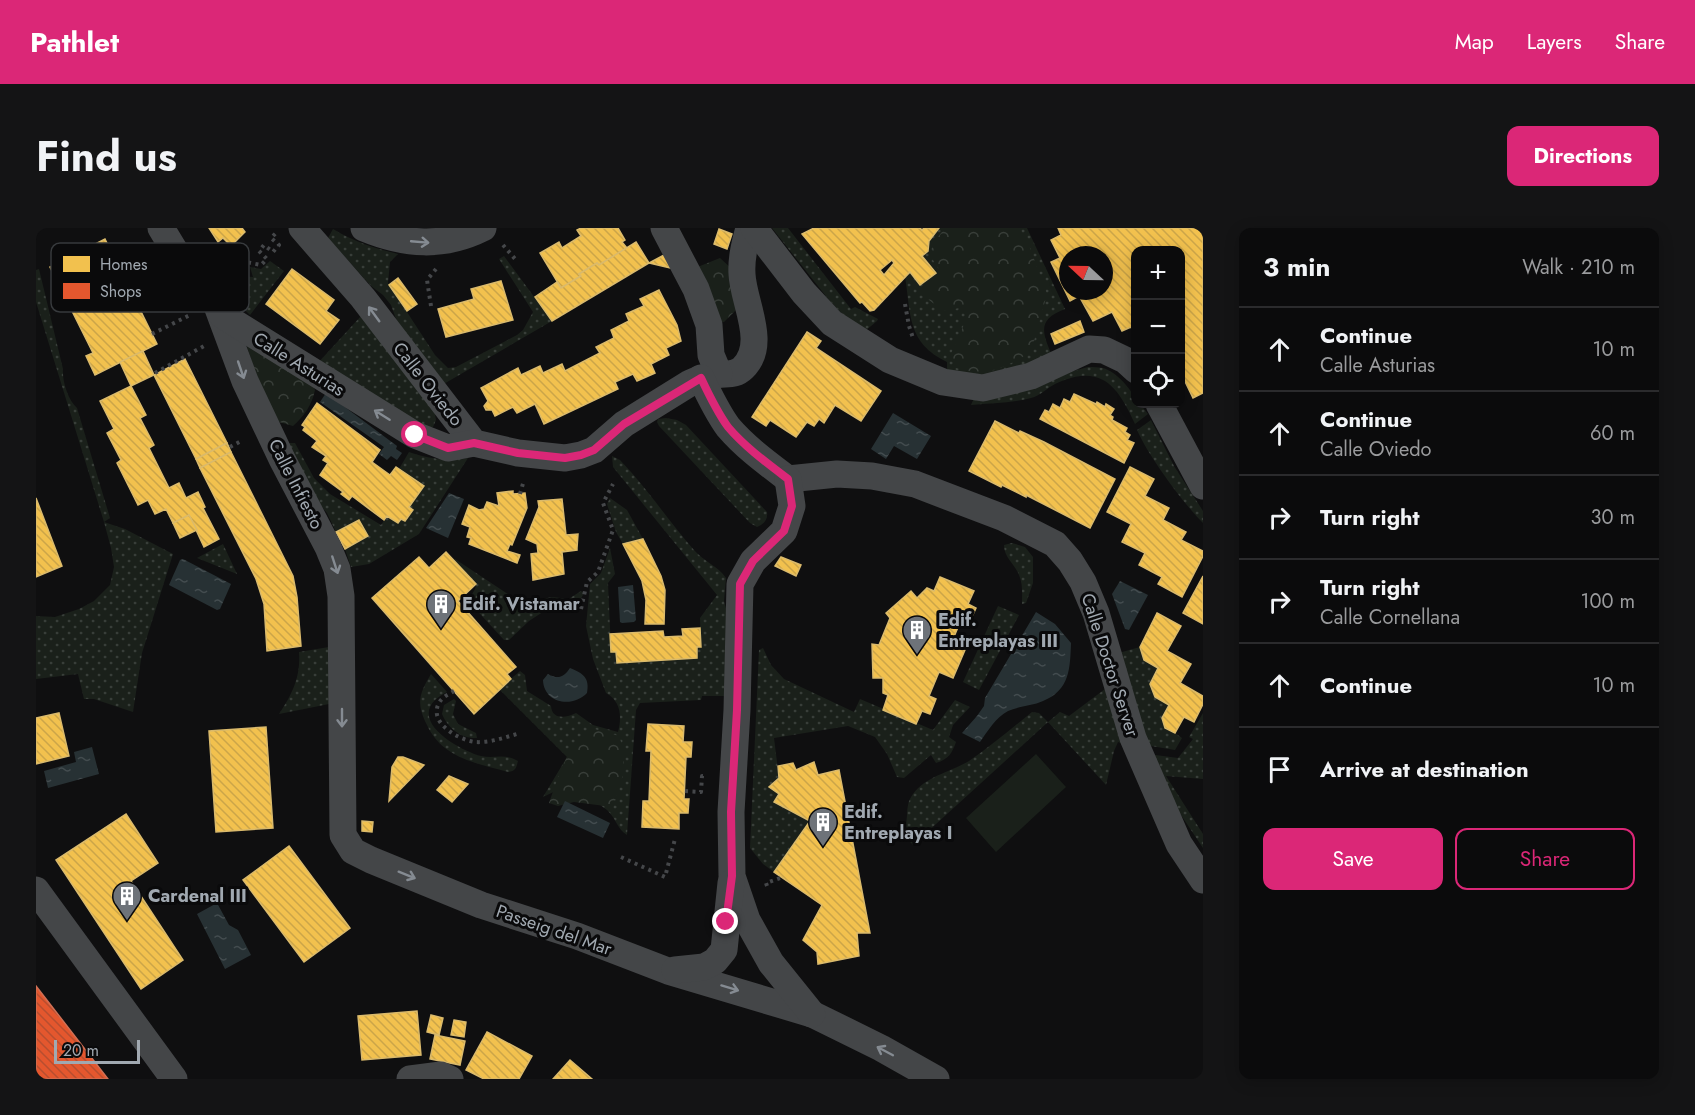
<!DOCTYPE html>
<meta charset="utf-8">
<style>
:root{--surface:#0b0b0c;--page:#141415;--text:#f1f3f6;--muted:#9a9b9d;--line:#2b2b2d;--accent:#db2777}
body{margin:0;font-family:Jost,sans-serif;background:var(--page);color:var(--text)}
.controls{position:absolute;right:18px;top:18px;display:grid;overflow:hidden;border-radius:12px;box-shadow:0 3px 15px #0003}
.controls button{width:54px;height:54px;display:grid;place-items:center;padding:0;border:0;border-bottom:2px solid var(--line);background:var(--surface);color:var(--text);font:30px sans-serif}
.compass{position:absolute;left:1023px;top:18px;width:54px;height:54px;border-radius:50%;background:var(--surface);box-shadow:0 3px 15px #0003;rotate:292deg}
.scale{position:absolute;left:18px;bottom:15px;width:86px;box-sizing:border-box;padding-left:6px;border:3px solid #a1a9b1;border-top:0;font-size:16px;line-height:21px;white-space:nowrap;color:#a1a9b1;-webkit-text-stroke:4px #0a0a0b;paint-order:stroke}
.stop{position:absolute;width:18px;height:18px;margin:-14px;border:4px solid #db2777;border-radius:50%;background:#fff}
.stop.end{background:#db2777;border-color:#fff;box-shadow:0 2px 6px #0008}
.list{margin:0;padding:0;list-style:none}
h2{display:flex;justify-content:space-between;align-items:center;height:78px;margin:0;padding:0 24px;font-size:26px}
h2 small{font-size:20px;font-weight:400;color:var(--muted)}
.list li{display:grid;grid-template-columns:39px 1fr auto;gap:18px;align-items:center;box-sizing:border-box;height:84px;padding:0 24px;border-top:2px solid var(--line)}
.list b{display:block;font-size:22px;white-space:nowrap}
.list p{margin:0;font-size:20px;white-space:nowrap;color:var(--muted)}
.list em{font-size:20px;font-style:normal;color:var(--muted)}
.actions{display:flex;gap:12px;padding:18px 24px}
.actions a{flex:1;padding:14px 0;border:2px solid var(--accent);border-radius:12px;text-align:center;font-size:21px;color:var(--accent)}
.actions .main{background:var(--accent);color:#fff}
.icon{flex:none;width:33px;height:33px;fill:none;stroke:currentColor;stroke-width:2;stroke-linecap:round;stroke-linejoin:round}
.map{position:relative;flex:none;width:1167px;height:851px;overflow:hidden;border-radius:12px}
header{display:flex;align-items:center;gap:36px;box-sizing:border-box;height:84px;padding:0 30px;background:var(--accent);color:#fff}
header strong{font-size:28px}
nav{display:flex;gap:33px;margin-inline-start:auto;font-size:21px}
.intro{display:flex;align-items:center;justify-content:space-between;box-sizing:border-box;height:144px;padding:0 36px}
h1{margin:0;font-size:42px}
.button{padding:15px 27px;border-radius:12px;background:var(--accent);color:#fff;font-size:21px;font-weight:700}
main{display:flex;gap:36px;padding:0 36px}
aside{flex:1;background:var(--surface);border-radius:12px;box-shadow:0 3px 15px #0003}
.map>svg:first-child{display:block}
</style>
<header>
<strong>Pathlet</strong>
<nav><a>Map</a><a>Layers</a><a>Share</a></nav>
</header>
<div class="intro"><h1>Find us</h1><a class="button">Directions</a></div>
<main>
<div class="map">
<svg width="1167" height="851" viewBox="0 0 1167 851">
<defs>
<pattern id="grass-dots" width="8" height="8" patternUnits="userSpaceOnUse" patternTransform="scale(1.5)"><rect width="8" height="8" fill="#1a201a"/><path d="M2 2h.1M6 6h.1" fill="none" stroke="#383e39" stroke-width="1.8" stroke-linecap="round"/></pattern>
<pattern id="forest-crowns" width="20" height="18" patternUnits="userSpaceOnUse" patternTransform="scale(1.5)"><rect width="20" height="18" fill="#1a201a"/><path d="M2 6a3 3 0 1 1 6 0M12 15a3 3 0 1 1 6 0" fill="none" stroke="#383e39"/></pattern>
<pattern id="water-ripples" width="26" height="14" patternUnits="userSpaceOnUse" patternTransform="scale(1.5)"><rect width="26" height="14" fill="#273134"/><path d="M2 4q2-2 4 0t4 0M15 11q2-2 4 0t4 0" fill="none" stroke="#434c4f"/></pattern>
<pattern id="homes-back-hatch" width="6" height="6" patternUnits="userSpaceOnUse" patternTransform="scale(1.5)"><rect width="6" height="6" fill="#f2c14e"/><path d="M-1 5l2 2M0 0l6 6M5-1l2 2" fill="none" stroke="#cba549"/></pattern>
<pattern id="shops-back-hatch" width="6" height="6" patternUnits="userSpaceOnUse" patternTransform="scale(1.5)"><rect width="6" height="6" fill="#e4572e"/><path d="M-1 5l2 2M0 0l6 6M5-1l2 2" fill="none" stroke="#b74e30"/></pattern>
</defs>
<rect width="100%" height="100%" fill="#0f0f10"/>
<g fill="url(#grass-dots)">
<path d="M736,0H752L815,81L819,79L842,91L841,93L829,103L810,90L793,72Z"/>
<path d="M903,0H991L1029,81C1003,91 1005,102 1015,125L990,138L952,148L911,145V134C871,115 875,87 869,48L874,44L885,56L900,45L886,28L892,22L893,13Z"/>
<path d="M297,1C318,14 339,20 362,26L354,34L352,55L399,127L412,140L420,139L481,107L487,102L497,84L463,31L468,28L516,93L406,157L364,102L355,77L347,67L335,58L292,10Z"/>
<path d="M234,33L248,43L214,87L189,63L203,48L217,49L214,39L225,41Z"/>
<path d="M3,41L27,141C26,153 32,172 41,180L74,290L68,294L89,301L137,326L106,425L97,484L58,471H48L42,446L0,451V388L19,389L43,381L58,373L74,357L78,339L75,320L68,294L0,74V42Z"/>
<path d="M325,88L398,181L400,192L397,199H387L281,136Z"/>
<path d="M1052,139C1057,139 1062,139 1067,140C1079,143 1099,163 1100,176H1104L1112,186L1099,196C1081,156 1064,135 1019,156C1011,160 1004,168 995,170C976,175 955,175 935,177L938,170Z"/>
<path d="M630,190L641,192L650,197L731,284C732,292 728,296 721,299L714,295L623,198L621,194L622,191Z"/>
<path d="M1115,192L1138,238L1167,283V295C1147,275 1113,229 1101,202Z"/>
<path d="M250,215H259L278,250L294,266L345,297L351,288L362,295L365,291L369,293L377,282L373,279L388,258L363,241L373,224C393,231 410,233 432,230L383,306L333,336L315,339L309,321L331,308L323,292L300,304L291,285L280,272Z"/>
<path d="M576,228L584,232L595,244C617,269 636,297 658,322C667,333 682,338 690,350L688,373L691,384L689,468H666L665,472L604,475L600,482L591,607C581,601 580,590 571,582C559,572 543,565 530,558L507,569L531,529L463,461L484,443L489,447L491,463L515,478C516,492 530,490 540,485L557,497L582,504C586,489 585,473 570,465L557,431L550,398L554,356L565,345L574,320L579,346L572,355L575,423L580,424L581,435L661,430V419H665L664,390L681,367L577,239Z"/>
<path d="M574,270L591,282L607,311L587,316L580,304L571,276Z"/>
<path d="M976,315L989,319L997,329V355L990,375L986,376C986,366 987,356 983,347C979,336 968,330 968,317Z"/>
<path d="M187,316L201,346L161,330Z"/>
<path d="M419,331L493,380C505,370 516,366 531,372L545,363L548,365C536,388 535,383 513,380L493,393L473,412H468L435,376L434,370L439,361L440,356L418,333Z"/>
<path d="M962,378L983,387L943,462L927,454Z"/>
<path d="M293,419V476L243,486C256,467 265,448 263,424Z"/>
<path d="M1104,419L1108,432L1122,440L1114,456L1119,469L1133,477L1126,490L1139,505L1146,510L1139,522L1109,517L1079,426Z"/>
<path d="M727,420L735,437L748,451L818,484L824,471L897,502L919,472L934,479L917,497L913,509L920,514C916,525 913,531 900,535L895,527L868,550L861,549L851,526L839,509L812,498L738,510L743,550L733,559L743,566L738,574L774,593L738,644L727,636L714,620L723,422Z"/>
<path d="M395,446L411,464C407,466 402,469 399,472C375,496 426,523 445,528C458,531 469,525 482,533C480,540 480,543 472,544C440,535 406,530 391,497C380,475 383,466 395,446Z"/>
<path d="M1069,461L1087,516L1082,514L1078,523L1070,557L1012,494L877,617L866,605C875,592 867,579 877,566C890,548 915,544 933,533C955,518 976,500 996,484L1003,485L1012,494L1024,484L1033,488Z"/>
<path d="M418,471L420,473L417,486L422,496L440,505L441,510C425,511 412,500 406,486L408,477Z"/>
<path d="M1167,485V551L1130,548L1167,606V620L1141,581L1112,526L1142,530L1157,511L1153,509Z"/>
</g>
<g fill="url(#forest-crowns)">
<path d="M909,0H983L991,12L1011,66L995,124C968,140 952,149 920,140L914,128L933,85L923,80L909,83L894,73L886,62L900,51L903,41L895,29L898,14Z"/>
<path d="M684,30L697,42L705,77L688,94L680,95L659,40Z"/>
<path d="M210,116L275,155L279,162C276,177 268,188 257,198L236,192Z"/>
<path d="M555,500L583,508C593,533 586,554 577,579L538,574L522,578L513,575C522,550 532,515 555,500Z"/>
</g>
<path fill="#1a201a" d="M1000,526L1030,559L960,624L930,590Z"/>
<g fill="url(#water-ripples)">
<path d="M201,14L212,24L193,44L189,37L181,42L174,31L196,19Z"/>
<path d="M290,165L361,218L360,221L366,225L361,232L355,228L351,232L343,226L348,219L284,174Z"/>
<path d="M857,185L895,208L881,231L858,218L850,231L835,221Z"/>
<path d="M413,265L428,271L412,310L390,300Z"/>
<path d="M147,331L195,356L184,381L181,382L133,357L144,332Z"/>
<path d="M1084,353L1112,367L1093,402L1089,401L1076,366Z"/>
<path d="M597,357L600,392L598,394L586,395L584,394L582,359Z"/>
<path d="M1000,384L1019,396L1035,415C1034,440 1034,462 1007,473C996,478 983,478 972,483C960,489 951,504 944,514L926,505L941,488L948,478L949,470Z"/>
<path d="M534,440C547,445 554,450 551,465C537,480 508,476 507,452L512,446C522,452 528,449 534,440Z"/>
<path d="M56,519L63,546L12,560L8,543L40,534L38,524Z"/>
<path d="M529,573L574,595L567,610L521,589Z"/>
<path d="M181,675L193,697L202,702L215,727L189,741L161,686Z"/>
</g>
<g fill="url(#homes-back-hatch)" stroke="#daba6c" stroke-width="1.5" fill-rule="evenodd">
<path d="M173,0H206L209,4L195,18L187,10L182,14Z"/>
<path d="M545,0H582L589,12L586,14L591,20L563,37L561,35L543,46L545,48L525,60L504,25L523,14L526,20L545,8L541,2Z"/>
<path d="M778,0H884L886,2L888,0H903L893,13L892,23L886,28L900,45L884,57L874,44L838,82L834,83L826,74L824,75L766,6ZM856,32L858,35L848,47L844,42Z"/>
<path d="M1022,0H1167V165L1157,170L1144,143V22H1100V109L1095,99L1086,103L1076,84L1057,93L1043,68L1034,73L1015,34L1024,30L1015,12L1025,7ZM1032,27H1068V63H1032Z"/>
<path d="M683,1L696,6L691,21L678,16Z"/>
<path d="M69,11L121,116L59,147L50,128L57,125L14,39Z"/>
<path d="M600,14L613,35L516,93L499,69L521,54L525,60L545,48L543,46L561,35L563,37Z"/>
<path d="M628,27L634,40L613,35Z"/>
<path d="M256,41L298,72L290,83L303,92L284,116L230,76Z"/>
<path d="M362,50L381,76L371,83L353,57Z"/>
<path d="M465,53L477,92L410,109L402,81L438,71L435,61Z"/>
<path d="M623,62L641,97L645,113L630,120L633,127L615,136L619,145L601,153L597,146L579,154L582,161L508,196L499,176L481,185L477,179L459,188L456,182H450L448,178L452,173L445,160L482,140L485,147L504,138L507,145L526,136L529,143L564,125L560,119L578,110L575,102L593,93L590,86L608,78L604,71Z"/>
<path d="M1044,93L1048,104L1019,116L1015,106Z"/>
<path d="M771,104L785,113L780,120L845,163L825,193L799,177L788,195L783,191L778,198L771,194L760,209L734,192L730,198L716,189Z"/>
<path d="M107,123L118,147L95,158L84,134Z"/>
<path d="M149,131L191,215L160,231L118,147Z"/>
<path d="M95,158L110,187L104,190L118,217L113,220L133,260L143,255L150,270L162,264L169,279L167,280L183,311L168,319L153,287L137,295L130,281L119,286L112,272L102,277L81,235L85,232L71,205L78,201L64,173Z"/>
<path d="M1038,166L1060,176L1061,174L1069,179L1070,176L1078,181L1074,187L1077,189L1076,192L1091,200L1089,204L1094,207L1091,212L1098,215L1088,235L1004,191L1009,182L1013,184L1017,176L1024,180L1028,171L1034,174Z"/>
<path d="M281,175L344,222L336,234L354,247L360,239L388,258L373,279L377,282L369,293L365,291L362,295L351,288L348,292L316,268L313,272L305,266L307,264L284,247L292,235L287,232L290,228L276,219L281,213L267,202L269,199L266,197Z"/>
<path d="M959,193L983,205L984,203L1008,214L1079,251L1054,300L990,267V269L966,257L965,259L933,243Z"/>
<path d="M191,215L195,224L164,240L160,231Z"/>
<path d="M195,224L257,348L261,369L265,418L231,423L228,376L220,351L164,240Z"/>
<path d="M1094,239L1118,251L1109,268L1133,280L1127,292L1150,304L1145,312L1167,323V328L1146,369L1122,356L1126,349L1103,337L1109,325L1086,314L1095,296L1071,284Z"/>
<path d="M477,263V266L489,265L491,280L476,317L474,316L471,323L484,327L481,335L433,316L435,310L431,309L434,299L426,296L433,277L443,282L448,281L451,274L463,278L461,265Z"/>
<path d="M0,270L26,338L0,349Z"/>
<path d="M526,271L530,307L542,306L541,320V322L526,324L528,346L497,352L495,326L502,325L501,316L490,311L503,279L502,273Z"/>
<path d="M153,287L161,302L144,310L137,295Z"/>
<path d="M323,292L332,308L309,321L300,304Z"/>
<path d="M607,311L625,348L629,362L628,396H609L610,372L606,353L587,316Z"/>
<path d="M410,324L440,356L422,373L480,439L471,446L475,451L438,486L336,370L383,329L393,340Z"/>
<path d="M745,329L765,337L760,348L739,338Z"/>
<path d="M1167,348V396L1147,385Z"/>
<path d="M904,349L938,363L932,376L940,380L933,395L925,392L915,416L929,422L917,450L903,444L893,468L900,471L894,486L886,483L880,496L847,482L852,467L847,465V450H837L836,416L843,417L854,390L850,385L875,363L881,370L891,360L898,363Z"/>
<path d="M1121,385L1145,398L1131,423L1155,436L1144,455L1167,468V476L1158,494L1148,489L1139,505L1129,500L1126,490L1133,477L1119,469L1114,456L1122,440L1108,432L1104,419Z"/>
<path d="M664,400L665,419H661V430L581,435L580,424H575L574,406L627,403L628,409L647,408L646,401Z"/>
<path d="M23,485L33,528L0,536V490Z"/>
<path d="M612,496L648,498L647,514H656L655,529H650L648,571H653L652,585H643V601L606,599L607,573H613L615,523H610Z"/>
<path d="M230,499L237,600L180,604L173,503Z"/>
<path d="M362,529H367L388,537L353,573L356,539Z"/>
<path d="M778,534L782,547L803,542L834,705H821L823,728L782,736L781,724L767,712L786,677L738,644L774,593L738,574L743,566L733,559L743,550L742,538L757,535L760,542Z"/>
<path d="M413,548L432,556L416,574L401,562Z"/>
<path d="M90,586L122,635L95,653L147,732L105,761L20,632Z"/>
<path d="M326,593L337,594L336,604L326,603Z"/>
<path d="M253,618L314,700L268,734L207,652Z"/>
<path d="M381,783L385,827L326,832L322,788Z"/>
<path d="M395,787L407,790L403,807L391,804Z"/>
<path d="M418,792L430,794L428,809L415,807Z"/>
<path d="M451,804L496,828L483,851H448L430,842Z"/>
<path d="M399,807L429,813L424,837L394,831Z"/>
<path d="M534,832L556,851H517Z"/>
</g>
<path fill="url(#shops-back-hatch)" stroke="#d07055" stroke-width="1.5" d="M0,758L72,851H0Z"/>
<g fill="none" stroke-linecap="round" stroke-linejoin="round">
<g stroke="#45474a" stroke-width="4" stroke-dasharray="3 4.5" stroke-linecap="butt">
<path d="M467,17L480,32"/>
<path d="M197,50L202,44L211,45L210,34L225,37L231,31L223,23L228,17L237,24L243,17L235,10L240,5"/>
<path d="M869,76L873,98L877,110"/>
<path d="M395,78L391,52L400,41"/>
<path d="M116,106L156,86"/>
<path d="M119,145L168,118"/>
<path d="M194,219L207,212"/>
<path d="M484,266L488,252"/>
<path d="M545,381L551,354L562,344L577,302L567,275L577,256"/>
<path d="M418,463C413,466 406,469 403,475C392,495 423,512 439,514C453,515 467,510 481,506"/>
<path d="M649,563L665,564L666,548H670"/>
<path d="M585,629L629,649L639,611"/>
<path d="M731,658L730,655L747,649"/>
</g>
<g stroke="#444648" stroke-width="27">
<path d="M125,0L142,28L177,67L209,153L246,231L292,319L301,341L305,368L307,607L317,623L335,632L445,677L541,708L632,743L776,786L845,820L900,851"/>
<path d="M266,0L327,70L438,215L482,225L529,230L545,227L558,222L588,196L654,155C663,151 671,148 680,147C690,145 699,148 707,140C732,116 707,74 706,46C705,30 709,15 713,0"/>
<path d="M328,0C369,17 407,20 447,0"/>
<path d="M628,0L660,61L673,97L675,127L683,146"/>
<path d="M718,0L768,65L796,95L854,132L907,154L947,160L995,148L1053,121L1068,122L1089,132L1100,142"/>
<path d="M186,87L379,207L412,220L438,215"/>
<path d="M665,150C673,167 681,184 692,199C709,219 731,235 752,251"/>
<path d="M1123,176L1167,258"/>
<path d="M752,251L801,246L836,248L879,256L968,290L1019,316L1034,333L1047,354L1060,385L1097,510L1143,616L1167,652"/>
<path d="M752,251L756,278L748,303L717,333L704,356L701,482L695,584L696,648L711,692L735,735L776,786"/>
<path d="M0,662L138,851"/>
<path d="M639,742L668,739L679,733L688,722L695,655"/>
<path d="M374,851L405,847L414,851"/>
</g>
</g>
<defs><path id="oneway-shaft" d="M-6 0H5M1.5-3L5.5 0L1.5 3" fill="none" stroke-width="1.6" stroke-linecap="round" stroke-linejoin="round" transform="scale(1.5)"/></defs>
<g stroke="#858b92">
<use href="#oneway-shaft" transform="translate(384 14) rotate(5)"/>
<use href="#oneway-shaft" transform="translate(338 86) rotate(-126)"/>
<use href="#oneway-shaft" transform="translate(205 142) rotate(71)"/>
<use href="#oneway-shaft" transform="translate(346 187) rotate(-148)"/>
<use href="#oneway-shaft" transform="translate(299 337) rotate(72)"/>
<use href="#oneway-shaft" transform="translate(306 490) rotate(90)"/>
<use href="#oneway-shaft" transform="translate(371 647) rotate(22)"/>
<use href="#oneway-shaft" transform="translate(694 760) rotate(17)"/>
<use href="#oneway-shaft" transform="translate(849 823) rotate(-152)"/>
</g>
<g fill="none" stroke-linecap="round" stroke-linejoin="round">
<path stroke="#db2777" stroke-width="8" d="M379,207L412,220L438,215L482,225L529,230L545,227L558,222L588,196L665,150C673,167 681,184 692,199C709,219 731,235 752,251L756,278L748,303L717,333L704,356L701,482L695,584L696,648L690,694"/>
</g>
<defs>
<g id="building-pin" transform="scale(1.5)"><path d="M0 17L-7.5 6A9.5 9.5 0 1 1 7.5 6Z" fill="#6e7379" stroke="#0a0a0b"/><path d="M-4-6H4V6H1V3H-1V6H-4ZM-2.5-4.3h1.7v1.8h-1.7ZM.8-4.3h1.7v1.8H.8ZM-2.5-1h1.7V.8h-1.7ZM.8-1h1.7V.8H.8Z" fill="#fff"/></g>
</defs>
<g fill-rule="evenodd">
<use href="#building-pin" x="405" y="376"/>
<use href="#building-pin" x="881" y="402"/>
<use href="#building-pin" x="787" y="594"/>
<use href="#building-pin" x="91" y="668"/>
</g>
<g text-anchor="middle" stroke-width="6" stroke-linejoin="round" paint-order="stroke">
<g font-size="18" fill="#a1a9b1" stroke="#0a0a0b">
<text transform="translate(263 136) rotate(32)" y="6">Calle Asturias</text>
<text transform="translate(392 156) rotate(52)" y="6">Calle Oviedo</text>
<text transform="translate(260 256) rotate(63)" y="6">Calle Infiesto</text>
<text transform="translate(1074 437) rotate(72)" y="6">Calle Doctor Server</text>
<text transform="translate(518 702) rotate(19)" y="6">Passeig del Mar</text>
</g>
<g font-size="18" font-weight="bold" fill="#a1a9b1" stroke="#0a0a0b" text-anchor="start">
<text x="426" y="382">Edif. Vistamar</text>
<text x="902" y="398">Edif.<tspan x="902" dy="21">Entreplayas III</tspan></text>
<text x="808" y="590">Edif.<tspan x="808" dy="21">Entreplayas I</tspan></text>
<text x="112" y="674">Cardenal III</text>
</g>
</g>
<rect x="15" y="15" width="198" height="69" rx="9" fill="#0a0a0b" stroke="#373a3d" stroke-width="1.5"/>
<rect x="27" y="28" width="27" height="16" fill="#f2c14e"/>
<rect x="27" y="55" width="27" height="16" fill="#e4572e"/>
<g font-size="16" fill="#a1a9b1">
<text x="64" y="42">Homes</text>
<text x="64" y="69">Shops</text>
</g>
</svg>
<div class="controls">
<button>+</button>
<button>−</button>
<button><svg class="icon" aria-label="locate" viewBox="0 0 24 24"><circle cx="12" cy="12" r="6"/><path d="M12 2v4M12 18v4M2 12h4M18 12h4"/></svg></button>
</div>
<svg class="compass" viewBox="-18 -18 36 36"><path d="M0-13l5 13h-10z" fill="#e53935"/><path d="M0 13l5-13h-10z" fill="#9a9b9d"/></svg>
<div class="scale">20 m</div>
<div class="stop" style="left:379px;top:207px"></div>
<div class="stop end" style="left:690px;top:694px"></div>
</div>
<aside>
<h2>3 min<small>Walk · 210 m</small></h2>
<ul class="list">
<li><svg class="icon" aria-label="ahead" viewBox="0 0 24 24"><path d="M12 20V5M6 11l6-6 6 6"/></svg><div><b>Continue</b><p>Calle Asturias</p></div><em>10 m</em></li>
<li><svg class="icon" aria-label="ahead" viewBox="0 0 24 24"><path d="M12 20V5M6 11l6-6 6 6"/></svg><div><b>Continue</b><p>Calle Oviedo</p></div><em>60 m</em></li>
<li><svg class="icon" aria-label="right" viewBox="0 0 24 24"><path d="M7 20v-9h11M14 6l5 5-5 5"/></svg><div><b>Turn right</b></div><em>30 m</em></li>
<li><svg class="icon" aria-label="right" viewBox="0 0 24 24"><path d="M7 20v-9h11M14 6l5 5-5 5"/></svg><div><b>Turn right</b><p>Calle Cornellana</p></div><em>100 m</em></li>
<li><svg class="icon" aria-label="ahead" viewBox="0 0 24 24"><path d="M12 20V5M6 11l6-6 6 6"/></svg><div><b>Continue</b></div><em>10 m</em></li>
<li><svg class="icon" aria-label="arrive" viewBox="0 0 24 24"><path d="M6 21V4h12l-3 4 3 4H6"/></svg><div><b>Arrive at destination</b></div></li>
</ul>
<div class="actions"><a class="main">Save</a><a>Share</a></div>
</aside>
</main>
